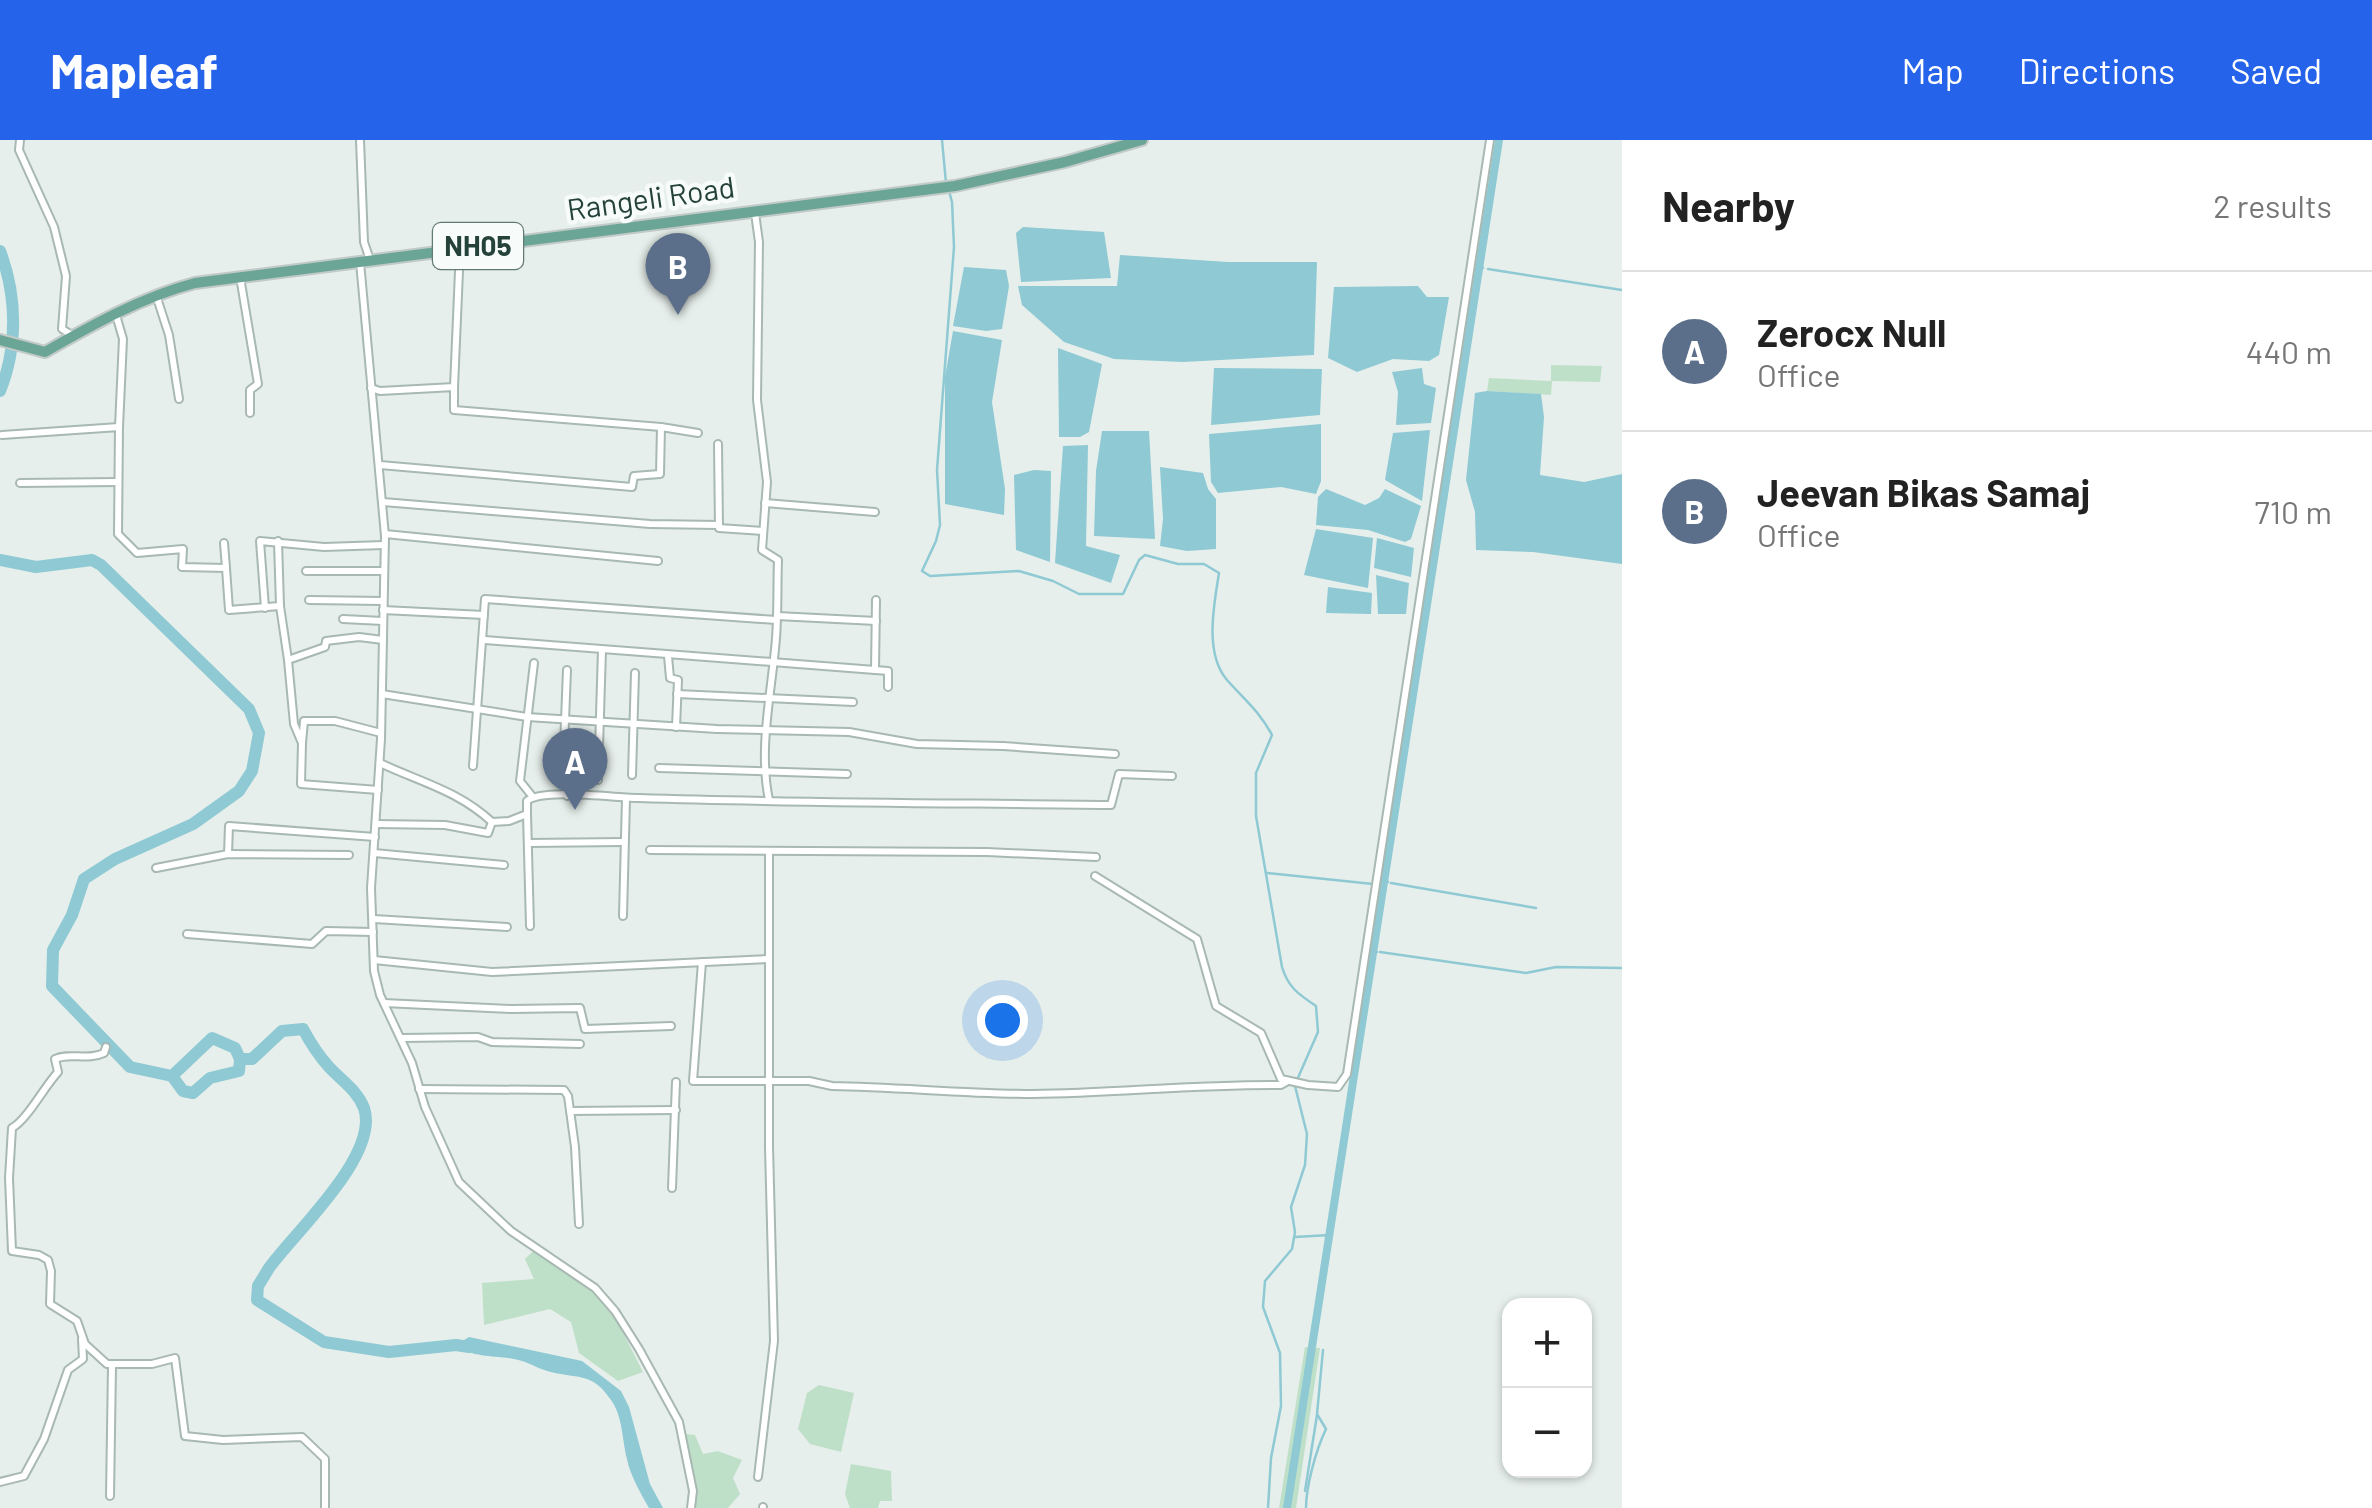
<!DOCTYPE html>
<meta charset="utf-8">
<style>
:root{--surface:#fff;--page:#f6f6f6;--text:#222;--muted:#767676;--line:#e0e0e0;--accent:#2563eb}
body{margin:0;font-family:Barlow,sans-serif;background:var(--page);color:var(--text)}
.controls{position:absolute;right:30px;bottom:30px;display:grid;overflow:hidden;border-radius:20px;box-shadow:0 2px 8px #0004}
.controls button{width:90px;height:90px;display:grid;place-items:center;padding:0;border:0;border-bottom:2px solid var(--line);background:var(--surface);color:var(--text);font:50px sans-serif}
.you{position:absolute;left:1002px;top:880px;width:35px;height:35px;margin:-25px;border:8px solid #fff;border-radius:50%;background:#1a73e8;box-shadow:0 0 0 15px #1a73e833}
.badge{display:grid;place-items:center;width:65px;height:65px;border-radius:50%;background:var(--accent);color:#fff;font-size:32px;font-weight:700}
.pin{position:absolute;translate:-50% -82px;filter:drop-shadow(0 2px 5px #0008)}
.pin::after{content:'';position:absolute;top:52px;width:35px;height:30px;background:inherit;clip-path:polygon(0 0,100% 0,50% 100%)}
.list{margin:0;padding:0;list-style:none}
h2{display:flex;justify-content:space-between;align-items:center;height:130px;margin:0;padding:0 40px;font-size:42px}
h2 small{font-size:32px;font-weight:400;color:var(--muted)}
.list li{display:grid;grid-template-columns:65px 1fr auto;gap:30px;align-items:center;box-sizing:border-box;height:160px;padding:0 40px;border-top:2px solid var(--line)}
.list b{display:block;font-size:38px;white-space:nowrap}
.list p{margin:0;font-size:32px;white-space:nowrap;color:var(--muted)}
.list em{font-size:32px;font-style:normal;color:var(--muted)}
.map{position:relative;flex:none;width:1622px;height:1368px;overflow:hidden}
header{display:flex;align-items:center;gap:60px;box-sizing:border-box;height:140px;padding:0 50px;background:var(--accent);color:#fff}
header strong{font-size:48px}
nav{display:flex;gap:55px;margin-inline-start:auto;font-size:35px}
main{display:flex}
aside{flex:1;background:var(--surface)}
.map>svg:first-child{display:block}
</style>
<header>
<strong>Mapleaf</strong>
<nav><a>Map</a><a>Directions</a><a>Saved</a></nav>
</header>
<main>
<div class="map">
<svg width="1622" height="1368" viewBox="0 0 1622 1368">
<rect width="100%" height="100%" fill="#e6efeb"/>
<g fill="#bfe0c8">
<path d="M1551,225L1602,226L1600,242L1552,241L1551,255L1487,251L1489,238L1551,241Z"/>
<path d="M534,1110L593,1152L614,1175L643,1232L618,1241L579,1213L571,1182L550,1169L484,1185L482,1143L534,1139L525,1119Z"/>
<path d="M1305,1207L1320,1208L1296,1368H1279Z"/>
<path d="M819,1245L854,1253L841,1312L810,1304L798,1289L807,1253Z"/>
<path d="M686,1294L695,1295L703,1314L718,1311L742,1320L733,1338L740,1354L728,1368H695L697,1351Z"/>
<path d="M851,1324L891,1331L892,1361H880L878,1368H850L845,1354Z"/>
</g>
<g fill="#8ec9d4">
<path d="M1023,87L1104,92L1111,138L1021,142L1016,93Z"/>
<path d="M1120,115L1228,122H1317L1314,215L1183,222L1114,219L1064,202L1022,165L1018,146H1117Z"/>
<path d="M964,127L1006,130L1009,146L1002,189L986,191L953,186Z"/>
<path d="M1418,146L1427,157H1449L1439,215L1429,221L1393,219L1357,232L1328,218L1334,147Z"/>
<path d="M953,191L1002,200L992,262L1005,349L1004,375L945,364V237Z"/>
<path d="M1058,208L1102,224L1089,292L1080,297H1059Z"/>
<path d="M1214,228L1322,229L1320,275L1211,285Z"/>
<path d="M1422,228L1424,244L1436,248L1431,283L1396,285L1398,252L1392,232Z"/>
<path d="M1487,251L1541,254L1544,277L1540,335L1584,342L1622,334V424L1533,412L1476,410L1475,372L1466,340L1475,253Z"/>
<path d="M1321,284V341L1316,354L1281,347L1218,353L1211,342L1209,294Z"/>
<path d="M1430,290L1422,361L1385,340L1393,293Z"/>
<path d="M1102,291H1149L1155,399L1094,396L1096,331Z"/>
<path d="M1088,305L1086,406L1120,415L1111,443L1055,423L1063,306Z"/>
<path d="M1160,327L1203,333L1208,349L1216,359V409L1187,411L1160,406L1163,379Z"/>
<path d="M1034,330L1051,331L1050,422L1016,410L1014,335Z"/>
<path d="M1326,349L1365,365L1379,358L1385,349L1421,366L1411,399L1405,402L1368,390L1316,385L1318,357Z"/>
<path d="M1316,389L1373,398L1368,448L1304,435Z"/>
<path d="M1377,398L1414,408L1411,437L1374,428Z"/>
<path d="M1376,435L1409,443L1406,474H1378Z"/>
<path d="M1328,447L1372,453L1371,474L1326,473Z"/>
<path d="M469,1197L582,1221L621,1251L629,1267L650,1344L663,1368H649C641,1354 630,1335 627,1319C622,1299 623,1277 611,1260C592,1232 579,1239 551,1232C541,1230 532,1224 522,1221C500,1214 475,1220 456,1205Z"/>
</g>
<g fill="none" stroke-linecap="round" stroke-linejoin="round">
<g stroke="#8ec9d4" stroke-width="2.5">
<path d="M942,0L946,43"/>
<path d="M949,51L952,62L954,107L937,330L940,385L936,401L922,431L930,436L1019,431L1053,441L1079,454H1123L1139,420L1145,415L1178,424H1204L1219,433C1214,465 1204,513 1227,540C1244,559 1260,572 1272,595L1256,633V676L1282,827C1288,847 1298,854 1316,866L1318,892L1297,940"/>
<path d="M1478,128H1483"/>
<path d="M1488,129L1622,150"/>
<path d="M1267,733L1373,744"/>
<path d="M1384,742H1388"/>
<path d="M1391,743L1536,768"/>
<path d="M1379,746H1383"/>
<path d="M1373,811L1377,812"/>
<path d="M1380,812L1526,833L1556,827L1622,828"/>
<path d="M1295,1097L1330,1095"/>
<path d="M1305,1351L1317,1275"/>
<path d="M1268,1368L1271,1318L1281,1266L1280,1213L1263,1167L1265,1141L1292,1109L1295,1092L1291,1067L1305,1025L1307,994L1295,946"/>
<path d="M1306,1368C1306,1346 1316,1310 1326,1289L1317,1274L1323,1210"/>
</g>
<path stroke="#8ec9d4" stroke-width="8" d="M1287,1368L1499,0"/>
<g stroke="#8ec9d4" stroke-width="12">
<path d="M0,111C17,155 18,207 0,251"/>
<path d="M0,420L36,427L92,420L101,425L249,569L259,593L252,631L239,651L193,684L115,719L84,739L72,775L53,810L52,846L130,927L172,936L212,898L235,908L240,919H252L282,891L303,889C310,902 319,916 329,927C341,940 357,950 364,968C380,1015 295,1092 269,1128L258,1146L257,1160L324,1202L389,1212L456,1205L469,1207"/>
<path d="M172,936L183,951L193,953L210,938L239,931L240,919"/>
</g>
<g stroke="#a8b8b2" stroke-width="10">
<g id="minor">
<path d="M20,0L19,10L54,87L66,136L62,189L72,195"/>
<path d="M360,0L364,102L370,120"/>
<path d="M755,73L759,102L757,260L767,342L762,410L778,420C777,446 778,472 776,498C772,551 758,608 769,660"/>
<path d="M360,122L385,396L381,599L371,748L374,831L380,855L412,923L425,967L459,1042L511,1091L595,1148L615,1171L639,1209L679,1282L693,1351L691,1368"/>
<path d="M240,137L258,244L250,250V273"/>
<path d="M156,155L169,195L179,259"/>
<path d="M116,175L123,199L119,287"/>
<path d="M454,247L460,108"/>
<path d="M371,248L380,251L454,247V270L661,287L698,293"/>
<path d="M2,295L119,287L118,394L137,413L183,409L182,427L226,428L229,470L280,466L288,520L325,507L326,501L359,497L383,500"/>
<path d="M718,304L719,388L763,391"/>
<path d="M380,325L632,347L634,336L660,334L661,287"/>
<path d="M20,343L118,342"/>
<path d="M383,362L650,384L719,385"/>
<path d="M765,363L875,372"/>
<path d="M385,394L658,421"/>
<path d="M278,401L280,466"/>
<path d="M224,403L226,428"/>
<path d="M306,431H384"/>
<path d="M309,460L383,461"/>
<path d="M265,468L260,401L324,407L384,405"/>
<path d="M383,470L484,475"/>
<path d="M777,476L876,481"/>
<path d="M343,479L383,481"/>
<path d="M485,500L888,531V547"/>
<path d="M668,516L670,538L678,540L676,587"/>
<path d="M288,520L294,584L302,603L304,581H335L381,593"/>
<path d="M567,530L563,631L570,634L567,656"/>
<path d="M875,530L876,460"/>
<path d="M382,554L527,577L717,589L849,592L917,604L1003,606L1115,614"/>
<path d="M677,554L853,562"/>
<path d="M302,603L301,644L378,650"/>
<path d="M380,623C420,642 457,650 492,682L509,681L527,674V661C542,648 617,658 639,658C796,663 954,663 1111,665L1119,634L1172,636"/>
<path d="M473,626L485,459L776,480"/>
<path d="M659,628L847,634"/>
<path d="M632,635L635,533"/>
<path d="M598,640L602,510"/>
<path d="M532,656L520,641L534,523"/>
<path d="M527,674L530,786"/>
<path d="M376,684L445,685L488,693L492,682"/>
<path d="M528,703L623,702"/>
<path d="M650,710L987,712L1096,717"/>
<path d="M374,713L504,725"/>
<path d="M228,714L229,686L375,697"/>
<path d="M156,728L228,714L349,715"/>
<path d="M1095,736L1197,799L1216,866L1261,893L1281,939L1308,945L1338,947L1347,934L1490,0"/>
<path d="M623,776L626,658"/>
<path d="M374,779L507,787"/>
<path d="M187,794L312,804L326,791L373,792"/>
<path d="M374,820L492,832L768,819"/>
<path d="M702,822L693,941H809L832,946C899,947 966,954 1033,954C1116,953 1198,944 1281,945L1288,941"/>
<path d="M384,863L511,869L580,868L585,889L671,886"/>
<path d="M402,898L478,897L492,902L580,904"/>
<path d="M106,907L104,913C87,921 70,912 55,919L58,932C44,947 27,980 12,988L9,1038L12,1111L39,1115L48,1120L51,1131L50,1164L77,1181L85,1204L107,1224H152L175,1218L185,1296L223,1300L302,1297L325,1319V1368"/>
<path d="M419,949L564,950L568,956L575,1007L579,1084"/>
<path d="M570,971L676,970"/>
<path d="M672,1048L676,942"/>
<path d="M758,1337L774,1201L769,1007V715"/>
<path d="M0,1342L24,1336L44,1299L68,1230L83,1219L82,1199"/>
<path d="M110,1356L112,1226"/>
<path d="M763,1367V1368"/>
</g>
</g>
<g stroke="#c2cac8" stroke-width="14">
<path id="primary" d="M0,200L45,212C92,185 142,157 195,143L955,46L1065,22L1142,0"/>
</g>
<use href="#minor" stroke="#fff" stroke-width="6"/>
<use href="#primary" stroke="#6aa596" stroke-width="10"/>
</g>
<g text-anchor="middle" stroke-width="9" stroke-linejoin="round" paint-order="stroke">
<rect fill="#f7fbf9" stroke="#637a73" stroke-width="2.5" x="433" y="83" width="90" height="46" rx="8"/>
<g font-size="28" font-weight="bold" fill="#24423a">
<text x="478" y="116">NH05</text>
</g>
<g font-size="30" fill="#24423a" stroke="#f7fbf9">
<text transform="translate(651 59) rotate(-8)" y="10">Rangeli Road</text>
</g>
</g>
</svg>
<div class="controls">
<button>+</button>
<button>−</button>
</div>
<div class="you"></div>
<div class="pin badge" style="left:575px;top:670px;background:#5c6f8a">A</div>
<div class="pin badge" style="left:678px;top:175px;background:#5c6f8a">B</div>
</div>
<aside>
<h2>Nearby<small>2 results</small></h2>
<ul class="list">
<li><span class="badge" style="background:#5c6f8a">A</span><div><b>Zerocx Null</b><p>Office</p></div><em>440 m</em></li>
<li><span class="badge" style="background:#5c6f8a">B</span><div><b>Jeevan Bikas Samaj</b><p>Office</p></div><em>710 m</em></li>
</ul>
</aside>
</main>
